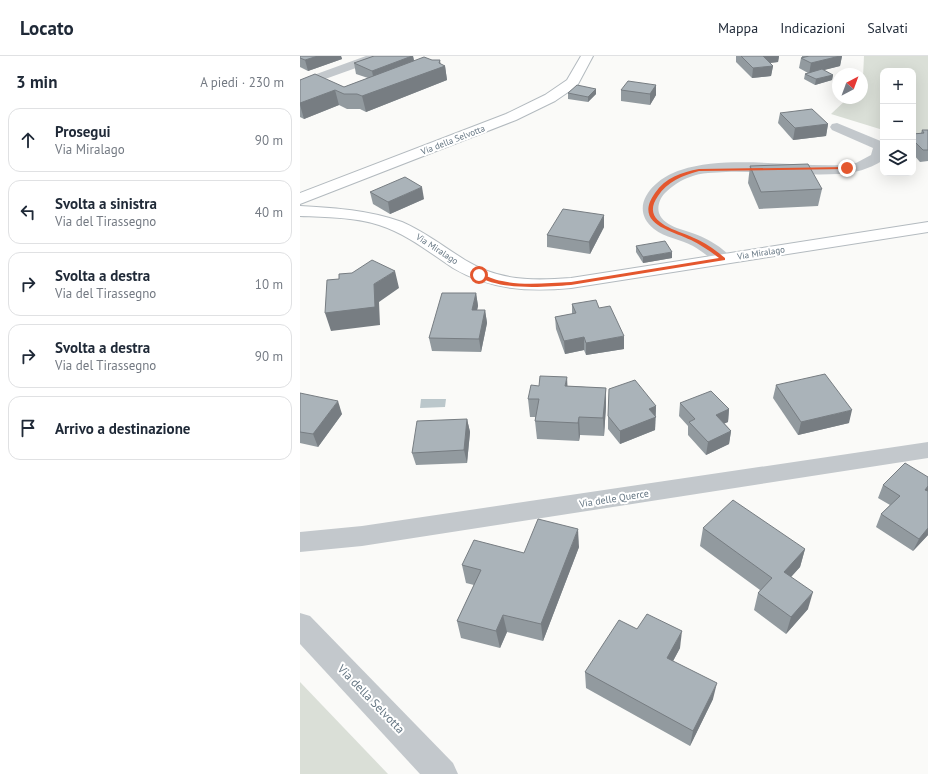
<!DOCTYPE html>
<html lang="it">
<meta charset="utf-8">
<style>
:root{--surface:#fff;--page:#f2f2f3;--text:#1f2937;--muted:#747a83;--line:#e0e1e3}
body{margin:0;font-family:"PT Sans",sans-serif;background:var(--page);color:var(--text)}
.controls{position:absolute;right:12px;top:12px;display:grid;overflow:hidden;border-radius:8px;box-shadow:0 4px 16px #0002}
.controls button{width:36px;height:36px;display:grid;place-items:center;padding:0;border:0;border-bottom:1px solid var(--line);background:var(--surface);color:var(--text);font:20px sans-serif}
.compass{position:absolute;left:532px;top:12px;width:36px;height:36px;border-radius:50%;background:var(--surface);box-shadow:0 4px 16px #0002;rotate:41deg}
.stop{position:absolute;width:12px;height:12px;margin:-9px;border:3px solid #e4572e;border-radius:50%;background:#fff}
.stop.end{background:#e4572e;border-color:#fff;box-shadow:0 1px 4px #0008}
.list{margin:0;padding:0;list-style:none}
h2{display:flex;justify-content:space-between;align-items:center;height:52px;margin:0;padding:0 16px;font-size:17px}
h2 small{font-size:13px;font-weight:400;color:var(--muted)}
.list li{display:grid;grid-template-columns:26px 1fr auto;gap:12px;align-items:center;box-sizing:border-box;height:64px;margin:0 8px 8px;padding:0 8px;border:1px solid var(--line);border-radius:12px}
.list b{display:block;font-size:15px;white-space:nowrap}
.list p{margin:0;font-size:13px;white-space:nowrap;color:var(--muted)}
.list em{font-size:13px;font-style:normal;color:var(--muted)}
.icon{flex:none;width:22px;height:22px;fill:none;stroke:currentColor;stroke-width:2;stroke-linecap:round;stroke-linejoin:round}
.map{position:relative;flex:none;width:628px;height:718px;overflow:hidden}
header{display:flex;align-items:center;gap:24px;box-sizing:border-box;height:56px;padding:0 20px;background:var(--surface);border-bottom:1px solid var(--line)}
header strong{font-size:19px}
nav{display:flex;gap:22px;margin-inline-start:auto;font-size:14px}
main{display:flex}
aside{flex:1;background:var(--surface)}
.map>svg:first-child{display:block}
</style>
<header>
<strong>Locato</strong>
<nav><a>Mappa</a><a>Indicazioni</a><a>Salvati</a></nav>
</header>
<main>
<aside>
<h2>3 min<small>A piedi · 230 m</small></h2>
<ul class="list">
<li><svg class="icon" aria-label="ahead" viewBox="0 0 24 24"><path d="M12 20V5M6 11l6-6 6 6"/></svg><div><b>Prosegui</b><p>Via Miralago</p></div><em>90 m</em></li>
<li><svg class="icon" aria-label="left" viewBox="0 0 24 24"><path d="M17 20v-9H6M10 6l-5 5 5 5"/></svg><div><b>Svolta a sinistra</b><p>Via del Tirassegno</p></div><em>40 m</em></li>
<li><svg class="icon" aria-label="right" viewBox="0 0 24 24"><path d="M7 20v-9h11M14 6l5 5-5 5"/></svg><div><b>Svolta a destra</b><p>Via del Tirassegno</p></div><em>10 m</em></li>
<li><svg class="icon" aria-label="right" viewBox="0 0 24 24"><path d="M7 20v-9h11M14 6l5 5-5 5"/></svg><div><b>Svolta a destra</b><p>Via del Tirassegno</p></div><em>90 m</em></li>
<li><svg class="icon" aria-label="arrive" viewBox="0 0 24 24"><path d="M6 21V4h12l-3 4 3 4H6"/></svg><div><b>Arrivo a destinazione</b></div></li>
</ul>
</aside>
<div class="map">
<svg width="628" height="718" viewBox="0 0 628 718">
<rect width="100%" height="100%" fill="#fafaf8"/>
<g fill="#dadfd7">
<path d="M564,0H628V78L613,79V15H583V74L531,58L548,42H562Z"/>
<path d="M0,626L88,718H0Z"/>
</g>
<path fill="#bbc7cb" d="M121,343H146L145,351L120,352Z"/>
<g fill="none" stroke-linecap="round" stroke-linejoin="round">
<g stroke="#b3babf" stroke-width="2">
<g id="secondary">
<path d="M281,0H293L277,30L255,45L216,64L0,148V137L206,58L245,39L267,24Z"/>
<path d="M0,150C35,152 69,154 102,166C125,176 144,191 165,204C200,225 231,225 271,222L628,166V176L271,232C229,236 190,234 153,212C129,196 107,178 79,169C54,161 26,161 0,160Z"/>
</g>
</g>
<g fill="#c3c8cc" fill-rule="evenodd">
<path d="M66,0H83L81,3L0,32V24Z"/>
<path d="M537,67L583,86L582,105C569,113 555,117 539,118C502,120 464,115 426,116C415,117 401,116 390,121C381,124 372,130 365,137C360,142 357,150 359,157C364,172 388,174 400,180C411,185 425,193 432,203L429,207C415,210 405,196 393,190C381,183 365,182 354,173C326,150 356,121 381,114C427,99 492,111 541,109L556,107L571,99L573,92L532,74L530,71L532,68Z"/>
<path d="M628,386V402L62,490L0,496V476L62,470Z"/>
<path d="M0,557L10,560L153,707L158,718H120L0,588Z"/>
</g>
<use href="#secondary" fill="#fff" fill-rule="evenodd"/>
</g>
<g fill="#929a9f">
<path d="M0,0H41L42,3L8,15L0,11Z"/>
<path d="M74,0H113L114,5L140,4V8L145,10L147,24L66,56L60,53H47L39,49L4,63L0,61V24L44,31L68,22L56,18L54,7Z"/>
<path d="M436,0H479L478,6L470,7L473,10L471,20L452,22L436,6Z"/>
<path d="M502,0H542L540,10L523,14L533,19L532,24L515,29L504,23L505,18L508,17L499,12L501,2H502Z"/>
<path d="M356,29V39L350,49L321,45V34Z"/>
<path d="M268,37L296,38L288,46L268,43Z"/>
<path d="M480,57L528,68L526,80L493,84L478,67Z"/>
<path d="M622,74H628V105L620,106L613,98V78L621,77Z"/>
<path d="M450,110L522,133L518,150L459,153L448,127Z"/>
<path d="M70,136L124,143L90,158L73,148Z"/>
<path d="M304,159V171L290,198L247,191V179Z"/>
<path d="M336,190L372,202L343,207L336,196Z"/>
<path d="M176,237L178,250L177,254H185L187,267L181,296L132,295L129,282Z"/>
<path d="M272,248L299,252L324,293L286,299L284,294L265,298L256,273L255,261L272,258Z"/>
<path d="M476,329L549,367L498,379L473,342Z"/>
<path d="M239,330H267L306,332V350L304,380L280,379L279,385L237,383L235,365V361H230L228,343Z"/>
<path d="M0,337L42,358L18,391L0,387Z"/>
<path d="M380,347L429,353L428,366L424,367L431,375L429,388L406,399L388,379V370L379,360Z"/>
<path d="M356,350L355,374L320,388L308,373V360Z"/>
<path d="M167,363L170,376L167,407L116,409L112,397Z"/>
<path d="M628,421V479L613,495L576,471L581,458L590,449L578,442L583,429Z"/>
<path d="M403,472L505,493L500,511L491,521L508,553L486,578L454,554L458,537L460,534L400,490Z"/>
<path d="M279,491L243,585L207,576L200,592L161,582L157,565L174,529L166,527L162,509L224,497Z"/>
<path d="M337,573L380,592L373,605L413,643L390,690L286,632L285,616Z"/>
</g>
<g fill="#777d82">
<path d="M18,0H41L42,3L8,15L5,4Z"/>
<path d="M112,0H113L115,10L74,25L72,15Z"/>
<path d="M460,0H479L478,6L459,8Z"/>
<path d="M540,0H542L540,10L509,18L511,7Z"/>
<path d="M140,4L141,11L145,10L147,24L66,56L62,40L139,7Z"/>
<path d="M473,10L471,20L452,22L453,12Z"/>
<path d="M533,19L532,24L515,29L516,23Z"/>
<path d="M356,29V39L350,49V38Z"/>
<path d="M296,33V38L288,46V41Z"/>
<path d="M35,34L39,49L4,63L0,49V47Z"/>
<path d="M528,68L526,80L493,84L495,72Z"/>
<path d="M122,131L124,143L90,158L88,146Z"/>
<path d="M304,159V171L290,198L289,186Z"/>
<path d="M372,196V202L343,207V201Z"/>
<path d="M95,215L99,232L79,246L80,269L31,275L25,257L74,228Z"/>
<path d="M176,237L178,250L174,267L172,254Z"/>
<path d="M185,254L187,267L181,296L179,283Z"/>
<path d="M324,280V293L286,299V287Z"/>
<path d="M284,281V294L265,298L264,285Z"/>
<path d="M267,321L268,339L265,330Z"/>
<path d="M306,332V350L304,380L303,362Z"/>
<path d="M38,345L42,358L18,391L13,378Z"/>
<path d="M356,350L355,374L320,388V375L349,353Z"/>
<path d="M429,353L428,366L414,372L416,359Z"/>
<path d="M552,354L549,367L498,379L501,366Z"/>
<path d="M279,361L280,379L279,385L278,367Z"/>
<path d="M167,363L170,376L167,407L164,394Z"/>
<path d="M431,375L429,388L406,399L408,386Z"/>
<path d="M628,430V437L625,434Z"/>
<path d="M628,472V479L613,495L619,483Z"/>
<path d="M278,473L279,491L243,585L241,568Z"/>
<path d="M505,493L500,511L480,533L484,516Z"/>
<path d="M513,536L508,553L486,578L491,561Z"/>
<path d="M203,559L207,576L200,592L196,575Z"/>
<path d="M382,575L380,592L366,618L367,602Z"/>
<path d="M417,627L413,643L390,690L393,675Z"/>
</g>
<g fill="#aab3b9" stroke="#777d82">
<path d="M0,0H18L5,4L0,2Z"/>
<path d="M74,0H112L72,15L54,7Z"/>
<path d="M441,0H463L473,10L453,12Z"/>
<path d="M509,0H540L511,7L501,2Z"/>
<path d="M124,1L132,4H140L139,7L145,10L62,40L57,38H44L35,34L0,47V24L15,18L44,31Z"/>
<path d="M522,13L533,19L516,23L505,18Z"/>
<path d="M328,25L356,29L350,38L321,34Z"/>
<path d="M277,29L296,33L288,41L268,37Z"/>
<path d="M512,53L528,68L495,72L480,57Z"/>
<path d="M622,74H628V94H623L613,84V78L624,77Z"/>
<path d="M508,108L522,133L461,136L450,110Z"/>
<path d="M105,121L122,131L88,146L70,136Z"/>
<path d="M263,153L304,159L289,186L247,179Z"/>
<path d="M365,185L372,196L343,201L336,190Z"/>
<path d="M72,204L95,215L74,228L75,251L25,257L27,224L39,223V218L52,217Z"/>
<path d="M142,237H176L172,254H185L179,283L129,282Z"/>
<path d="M296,244L299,252L310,250L324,280L286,287L284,281L264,285L255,261L276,257L272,248Z"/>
<path d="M525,318L552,354L501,366L476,329Z"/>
<path d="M240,320L267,321L265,330L306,332L303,362L279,361L278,367L235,365L239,343H228L231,329L239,330Z"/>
<path d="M335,324L356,350L349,353L356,361L320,375L308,360L309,333Z"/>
<path d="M411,335L429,353L416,359L431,375L408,386L389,366L395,363L380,347Z"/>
<path d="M0,337L38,345L13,378L0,376Z"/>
<path d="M167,363L164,394L112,397L117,365Z"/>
<path d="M605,407L628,421V430L625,434L628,435V472L619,483L581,458L600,440L583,429Z"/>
<path d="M433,444L505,493L484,516L513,536L491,561L458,537L472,522L403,472Z"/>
<path d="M238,463L278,473L241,568L203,559L196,575L157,565L181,514L162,509L174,484L224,497Z"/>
<path d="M347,558L382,575L367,602L417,627L393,675L285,616L319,564L337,573Z"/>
</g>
<path fill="#e4572e" d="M547,111L548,113L399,115C383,119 367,126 358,140C339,167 378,174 394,182C406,187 415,194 425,202V204L271,229C244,231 199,235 176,219L179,217C187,220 194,224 202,225C222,230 250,227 271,226L419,202C410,195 401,189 391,184C371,174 333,168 355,137C365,122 382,116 399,113Z"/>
<g text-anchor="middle" stroke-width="4" stroke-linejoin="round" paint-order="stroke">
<g font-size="9" fill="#657683" stroke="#fff">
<text transform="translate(153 84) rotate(-21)" y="3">Via della Selvotta</text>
<text transform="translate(137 193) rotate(33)" y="3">Via Miralago</text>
<text transform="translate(461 197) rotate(-9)" y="3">Via Miralago</text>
</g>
<g font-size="10" fill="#657683" stroke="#fff">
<text transform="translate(314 442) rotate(-9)" y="4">Via delle Querce</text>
</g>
<g font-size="12" fill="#657683" stroke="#fff">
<text transform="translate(71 643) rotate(46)" y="4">Via della Selvotta</text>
</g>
</g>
</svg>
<div class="controls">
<button>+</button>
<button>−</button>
<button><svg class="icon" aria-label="layers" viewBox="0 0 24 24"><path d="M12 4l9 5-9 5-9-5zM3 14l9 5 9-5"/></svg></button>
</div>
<svg class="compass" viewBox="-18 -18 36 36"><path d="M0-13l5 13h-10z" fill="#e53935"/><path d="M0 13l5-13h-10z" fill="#747a83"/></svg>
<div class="stop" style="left:179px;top:219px"></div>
<div class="stop end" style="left:547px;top:112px"></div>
</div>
</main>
